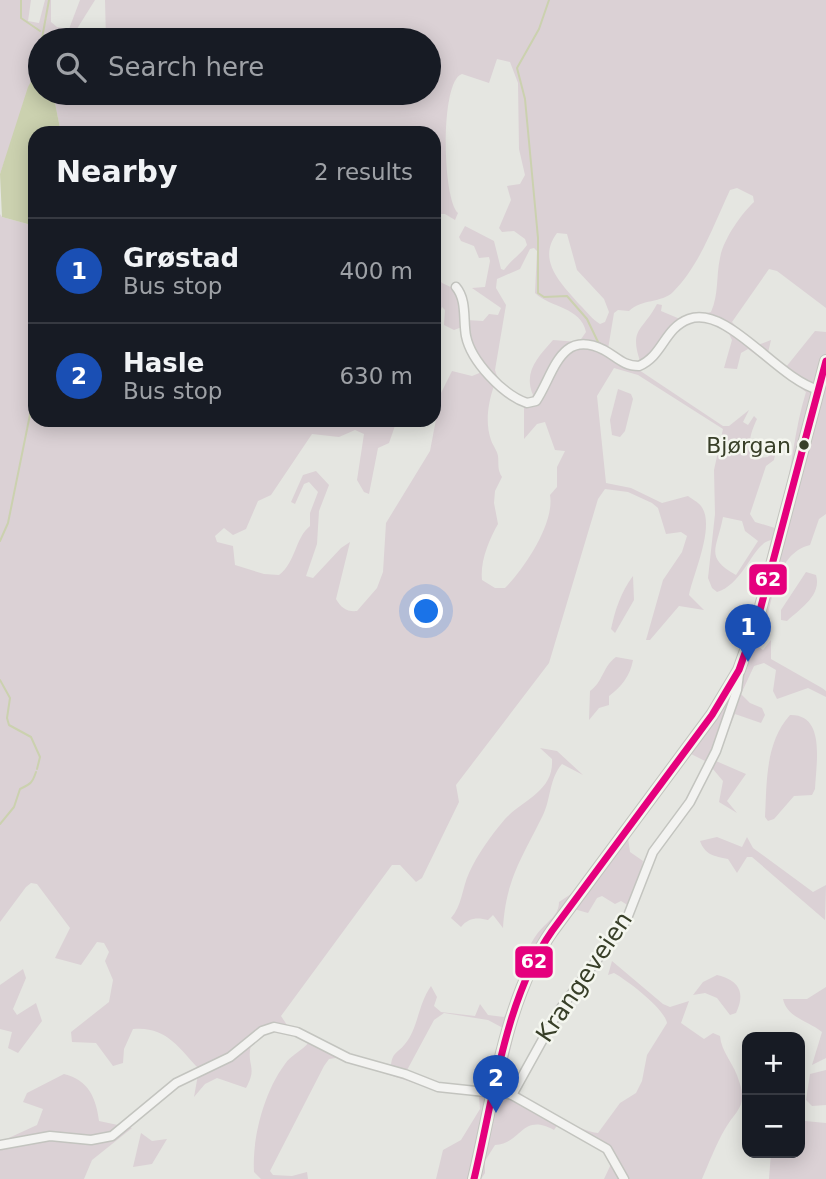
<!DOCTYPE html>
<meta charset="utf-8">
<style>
:root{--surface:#171b24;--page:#242831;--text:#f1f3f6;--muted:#9ea1a6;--line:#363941;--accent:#b45309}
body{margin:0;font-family:"DejaVu Sans",sans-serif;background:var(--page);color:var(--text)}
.controls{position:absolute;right:21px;bottom:21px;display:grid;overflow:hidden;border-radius:14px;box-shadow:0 4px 18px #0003}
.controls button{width:63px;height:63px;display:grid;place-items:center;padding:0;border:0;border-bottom:2px solid var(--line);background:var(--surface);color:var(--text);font:35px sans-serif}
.you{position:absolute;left:427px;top:612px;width:24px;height:24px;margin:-18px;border:5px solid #fff;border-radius:50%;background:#1a73e8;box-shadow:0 0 0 10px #1a73e833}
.badge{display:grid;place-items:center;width:46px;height:46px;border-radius:50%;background:var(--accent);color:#fff;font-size:23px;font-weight:700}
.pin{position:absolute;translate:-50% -58px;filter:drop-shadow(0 2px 4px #0008)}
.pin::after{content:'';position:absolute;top:37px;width:24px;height:21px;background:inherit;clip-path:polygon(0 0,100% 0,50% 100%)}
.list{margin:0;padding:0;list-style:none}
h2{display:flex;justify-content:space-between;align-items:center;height:91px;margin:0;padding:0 28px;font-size:30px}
h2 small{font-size:23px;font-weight:400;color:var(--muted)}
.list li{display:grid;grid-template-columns:46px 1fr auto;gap:21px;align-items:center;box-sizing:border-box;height:105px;padding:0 28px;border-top:2px solid var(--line)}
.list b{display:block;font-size:26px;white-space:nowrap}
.list p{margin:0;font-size:23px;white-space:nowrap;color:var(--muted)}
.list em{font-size:23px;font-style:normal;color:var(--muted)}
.icon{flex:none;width:38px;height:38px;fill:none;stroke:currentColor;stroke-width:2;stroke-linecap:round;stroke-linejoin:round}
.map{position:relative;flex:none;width:826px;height:1179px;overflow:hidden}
.search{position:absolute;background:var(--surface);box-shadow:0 4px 18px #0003;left:28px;top:28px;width:413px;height:77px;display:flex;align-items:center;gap:18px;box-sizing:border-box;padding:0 24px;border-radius:38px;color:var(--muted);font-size:26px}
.panel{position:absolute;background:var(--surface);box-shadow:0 4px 18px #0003;left:28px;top:126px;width:413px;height:301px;border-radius:21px}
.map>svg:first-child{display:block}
</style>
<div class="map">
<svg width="826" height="1179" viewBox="0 0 826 1179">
<rect width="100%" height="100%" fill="#e5e6e1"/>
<g fill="#dbd1d5" fill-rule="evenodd">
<path d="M0,0H31L28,21L39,23L45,0H51V22L57,27L69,29L80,0H95L70,40H40V72H36L0,174Z"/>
<path d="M105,0H826V308L777,271L769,269L732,322L755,346L771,340L767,357L786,367L815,331L826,332V514L819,519L810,545C771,554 772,616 759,647L763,650L771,640V659L822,688L826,691V697L808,688L777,699L773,691L776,670L764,663L754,666L741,694L750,703L762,708L765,715L761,723L735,714L716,761L746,774L727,801L737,813L719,802L723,781L707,762L691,754L628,838L630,852L643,861L640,877L629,906L621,901L615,904L602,896L597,898L588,913L574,909L545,950L523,996L504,1077C513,1095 578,1132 598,1133L620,1103L636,1093L642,1081L647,1055L667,1023C664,1008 628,981 614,973L608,975L612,961L663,1004L670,1007L689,1001L681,1023L704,1039L713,1033L720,1036C721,1052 735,1065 739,1081C748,1107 736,1110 725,1129C716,1144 709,1163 702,1179H604L613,1160L607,1150L558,1124L554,1130C521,1112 522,1144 495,1145L485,1161V1173L481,1179H436L443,1150L461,1140L480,1109L479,1096L430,1088L336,1058L329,1059L324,1066L270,1171L273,1175L292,1176L307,1172L308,1179H261L254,1172C252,1138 264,1092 285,1064C291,1055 302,1051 309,1042C294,1035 254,1020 250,1050C248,1066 257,1068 246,1088L217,1078L205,1084L194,1097L199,1069C178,1047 166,1026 133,1029L124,1049L123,1063L113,1066L96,1043L72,1042L71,1032L109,1002L113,980L105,961L109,952L104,943L97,942L81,965L55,958L70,928L37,884L31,883L26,887L0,922V214L2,217L35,226V420H397L389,443L378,448L369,494L364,492L357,480L364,434L355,430L339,437L312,434L271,495L258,501L246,529L233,535L224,528L215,536L217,542L233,546L235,565L264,574L279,575C296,562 295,538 310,526V513L318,492L309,482L304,484L295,504L291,502L303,475L316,471L329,485L319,511L317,544L306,576L313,578L341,548L350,542L336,599C341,608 347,612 357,611L377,588L383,572L386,523L430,451L441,393L452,371L472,376L482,372L481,358L462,327L454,330L444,325L445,310L442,307L434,331V272L442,283L457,290L466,320L483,321L489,314L498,315L501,308L472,288L485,287L490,261L489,257L479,258L474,246L461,241L459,237L465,226L494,241L501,269L504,270C511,260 520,255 527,245L525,239L514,231L502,232L499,228L511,200L507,186L520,184L525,175L519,149L518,83L510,62L497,59L489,83L462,74C440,80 442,199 458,213L455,220L445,214H434V133H61L53,93H429V40H106ZM737,188L753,196L754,202C741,214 723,240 720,258C716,276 719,294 711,312L680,319L661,311L662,305L657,304C643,331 629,328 640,361L623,359L608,349L614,313L618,310L629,311C641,299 662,303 673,292C700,265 714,224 730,190ZM557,233L567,234L577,270L604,299L609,312L605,322L600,324C592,319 587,312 580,305C562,284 536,261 557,233ZM534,248L537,251L535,293C551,308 581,307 586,332L579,342L553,340C538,357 523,372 533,395L530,399C515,394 499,386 495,370L506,305L496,288L497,279L520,269L530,249ZM710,321L729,334L732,340L724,368L737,369L741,353L748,349L806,392C792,436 792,483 775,528L755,522L750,514L766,466L774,460L778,441L768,457L757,458C745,447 751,432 757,419L754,416L748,425L743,422L749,410L729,426H723L639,370L686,322ZM614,368L638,375L723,429L714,470L715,514L708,578L712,588L717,592C744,584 753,543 771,540L753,616L742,649L716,703L577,890L559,902C559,916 547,921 537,934C519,958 520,993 504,1017L488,1015L480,1004L475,1016L441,1012L434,1006L437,997L431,986C418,1004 418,1029 405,1044C398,1053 392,1052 391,1066L352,1057L287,1025L281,1016L392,865H400L416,882L422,878L459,802L456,785L549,663L598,499L605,489L628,492L652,503L658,508L666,534L681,532L687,536L682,552L663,580L646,640H650L679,606L704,610L689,595C693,574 716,525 701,506C698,502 692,499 688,496L662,503L631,488L606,483L597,396ZM494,386L524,407V439L537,424L545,422L555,450L565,451L557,467V487L550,495C555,523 524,569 505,588H495L482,580C480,561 489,540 498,524L494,503L495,491L502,477C497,469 499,465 498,456C497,450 493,446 491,440C485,423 488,403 494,386ZM723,517L742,521L745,531L758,541L736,575C704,557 717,549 723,517ZM444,1013L488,1020L503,1028L490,1082C463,1096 431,1081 406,1072L434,1020Z"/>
<path d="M618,389L631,394L633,399L625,431L620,437L612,435L610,420Z"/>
<path d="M806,572L816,575C822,595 801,608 787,621L781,620V610Z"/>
<path d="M633,576L634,600L615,633L611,629C615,610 621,592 633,576Z"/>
<path d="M616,657L633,660C630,676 622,686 609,696V705L599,708L589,720L590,691C603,682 603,666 616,657Z"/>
<path d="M790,715C826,714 816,764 815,789L812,795L794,796L774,819L768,821L765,817C767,782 765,743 790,715Z"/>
<path d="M540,748L557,751L583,775L562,764C549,779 551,799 543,815C522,858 506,879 503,928L493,915L488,920C477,917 468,918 461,927L451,918C462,906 462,888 469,873C477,855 492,834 505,819C524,799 554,791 552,759Z"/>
<path d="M717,837L742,847L747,837L753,848L813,892L826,885L825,920L752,857H747L737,873L728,859C714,856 705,855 700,841Z"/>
<path d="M23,969L26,978L13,1009L17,1015L36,1003L42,1021L18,1053L8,1048L12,1032L0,1029V985Z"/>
<path d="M717,975C739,980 746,993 736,1013L730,1015L717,998L705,993L693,995L703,982Z"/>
<path d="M826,987V1058L812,1065L822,1032C809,1021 787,1018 783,999H807Z"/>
<path d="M826,1070V1105L812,1106L806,1100L810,1074Z"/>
<path d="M64,1074C88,1080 96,1097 99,1121L132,1128L92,1160L84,1179H0V1142L37,1125L43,1109L23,1102L27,1093Z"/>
<path d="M800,1115L805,1121L826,1123V1179H769L771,1153H800Z"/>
<path d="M141,1133L152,1141L167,1139L152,1164L133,1167Z"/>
</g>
<path fill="#cbd1af" d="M36,72H40V93H53L61,133H35V226L2,217L0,174L28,87Z"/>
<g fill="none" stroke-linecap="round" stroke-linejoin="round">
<g stroke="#cbd1af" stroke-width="2">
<path d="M21,0V18L40,31"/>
<path d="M549,0L539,29L517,68L525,99L538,238V293L544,297L567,296L587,319L598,342L604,346"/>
<path d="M36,71L49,0"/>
<path d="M0,541L8,523L35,390"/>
<path d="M0,680L10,698L7,718L9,725L31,737L40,757L37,769"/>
<path d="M0,824L14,807L20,789C30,784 32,784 36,772"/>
</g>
<g stroke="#c3c4bf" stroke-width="11">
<g id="minor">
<path d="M456,287C467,300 463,320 466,336C471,361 503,395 527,403L536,401C554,374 560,328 604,350C617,357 623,366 639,366C663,356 664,328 689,319C728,305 777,379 819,390"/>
<path d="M495,1090L512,1095L607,1149L624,1179"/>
<path d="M512,1095L558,1012L626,921L653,852L690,802L716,751L737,690L739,674"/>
<path d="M0,1145L50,1136L91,1140L112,1136L176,1083L230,1057L262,1031L274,1027L297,1032L348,1058L405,1074L438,1087L495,1093"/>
</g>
</g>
<g stroke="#c2c4be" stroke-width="14">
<path id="major" d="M474,1179C493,1100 505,998 552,931L712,715L739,670L759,614L826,361"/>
</g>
<use href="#minor" stroke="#f3f3f1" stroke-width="8"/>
<use href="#major" stroke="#f6f6f5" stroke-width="10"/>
<g stroke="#f4f6ef" stroke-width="12">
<path id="bus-1" d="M474,1179C493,1100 505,998 552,931L712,715L739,670L759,614L826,361"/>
</g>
<use href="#bus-1" stroke="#e5007d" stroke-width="7"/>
</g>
<circle fill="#383f28" stroke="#f4f6ef" stroke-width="2.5" cx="804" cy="445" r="6"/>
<g text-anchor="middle" stroke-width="5" stroke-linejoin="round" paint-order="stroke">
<g font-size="22" fill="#383f28" stroke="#f4f6ef" text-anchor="end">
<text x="791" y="453">Bjørgan</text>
</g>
<g font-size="24" fill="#383f28" stroke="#f4f6ef">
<text transform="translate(584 977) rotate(-56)" y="8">Krangeveien</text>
</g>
</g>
<g stroke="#f4f6ef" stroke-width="2.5">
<rect x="748" y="563" width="40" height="33" rx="7" fill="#e5007d"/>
<rect x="514" y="945" width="40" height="34" rx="7" fill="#e5007d"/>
</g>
<g font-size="19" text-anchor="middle" font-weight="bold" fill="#fff">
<text x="768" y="586">62</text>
<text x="534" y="968">62</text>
</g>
</svg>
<div class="controls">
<button>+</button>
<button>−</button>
</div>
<div class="you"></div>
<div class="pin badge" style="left:748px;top:662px;background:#1a4fb4">1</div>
<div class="pin badge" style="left:496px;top:1113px;background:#1a4fb4">2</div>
<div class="search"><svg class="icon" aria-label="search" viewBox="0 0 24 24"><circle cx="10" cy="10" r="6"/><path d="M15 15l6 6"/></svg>Search here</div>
<section class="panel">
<h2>Nearby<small>2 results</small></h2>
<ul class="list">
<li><span class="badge" style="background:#1a4fb4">1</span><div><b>Grøstad</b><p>Bus stop</p></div><em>400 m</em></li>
<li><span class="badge" style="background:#1a4fb4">2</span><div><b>Hasle</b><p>Bus stop</p></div><em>630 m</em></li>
</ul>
</section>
</div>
